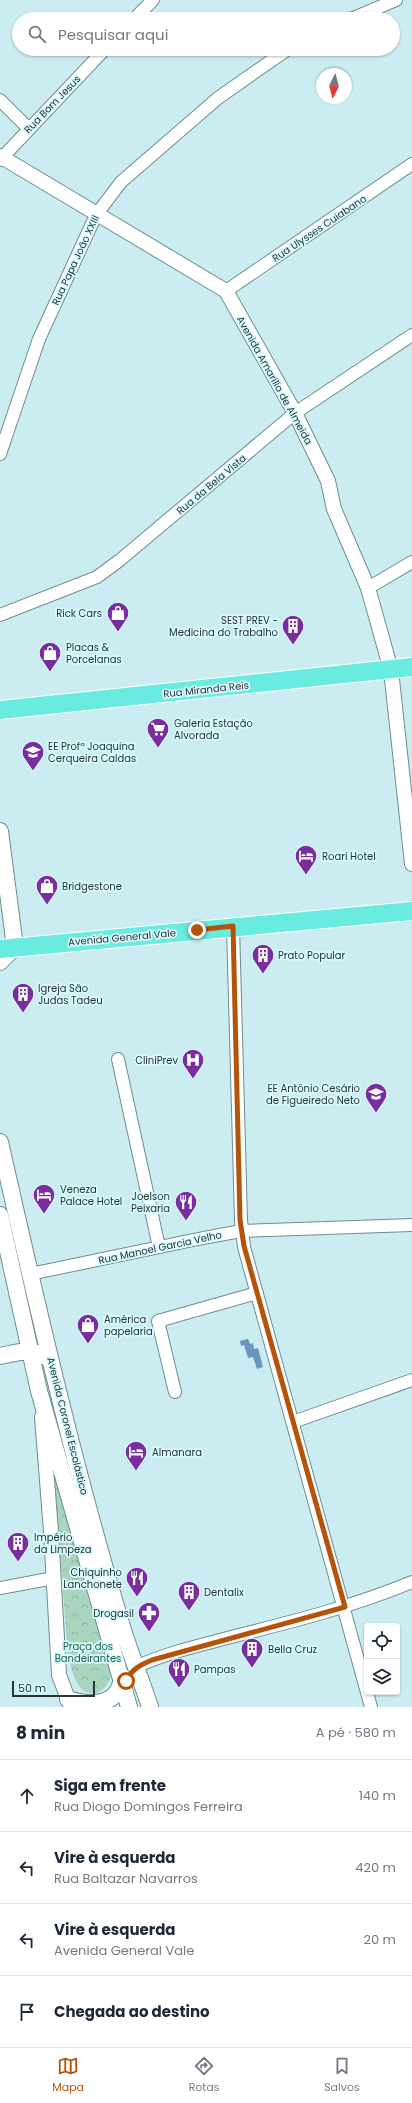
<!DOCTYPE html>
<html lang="pt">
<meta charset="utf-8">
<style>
:root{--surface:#fff;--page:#f2f2f3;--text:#1f2937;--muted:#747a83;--line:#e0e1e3;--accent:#b45309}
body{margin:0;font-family:Poppins,sans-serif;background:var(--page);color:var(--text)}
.controls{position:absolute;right:12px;bottom:12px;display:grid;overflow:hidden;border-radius:4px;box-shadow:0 1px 3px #0004}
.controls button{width:36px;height:36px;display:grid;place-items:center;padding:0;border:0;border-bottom:1px solid var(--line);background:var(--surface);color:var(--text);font:20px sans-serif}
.compass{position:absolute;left:316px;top:68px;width:36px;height:36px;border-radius:50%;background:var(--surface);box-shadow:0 1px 3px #0004;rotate:186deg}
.scale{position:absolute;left:12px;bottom:10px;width:83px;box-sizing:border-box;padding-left:4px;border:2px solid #283536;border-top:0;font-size:11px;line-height:14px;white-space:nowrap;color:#283536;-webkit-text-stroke:3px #d8fafe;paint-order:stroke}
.stop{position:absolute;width:12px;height:12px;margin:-9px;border:3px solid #b45309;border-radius:50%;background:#fff}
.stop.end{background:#b45309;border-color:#fff;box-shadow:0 1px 4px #0008}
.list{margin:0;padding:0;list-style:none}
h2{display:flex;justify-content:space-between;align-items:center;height:52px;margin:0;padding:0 16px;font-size:17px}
h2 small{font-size:13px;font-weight:400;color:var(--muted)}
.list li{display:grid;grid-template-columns:26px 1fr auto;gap:12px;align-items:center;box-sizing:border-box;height:72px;padding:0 16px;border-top:1px solid var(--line)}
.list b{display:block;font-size:15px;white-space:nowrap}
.list p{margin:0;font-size:13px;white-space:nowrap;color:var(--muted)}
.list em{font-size:13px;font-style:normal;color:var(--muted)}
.icon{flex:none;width:22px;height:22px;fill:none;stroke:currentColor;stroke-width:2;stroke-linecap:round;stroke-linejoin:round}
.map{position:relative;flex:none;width:412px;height:1707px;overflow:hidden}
.search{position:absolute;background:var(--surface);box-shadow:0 1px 3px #0004;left:12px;right:12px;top:12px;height:44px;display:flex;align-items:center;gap:10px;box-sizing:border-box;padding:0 14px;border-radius:22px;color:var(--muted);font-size:15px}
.sheet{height:340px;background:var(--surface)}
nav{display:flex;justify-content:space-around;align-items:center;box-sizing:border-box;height:56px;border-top:1px solid var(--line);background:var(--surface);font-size:11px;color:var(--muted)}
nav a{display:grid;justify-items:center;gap:2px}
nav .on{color:var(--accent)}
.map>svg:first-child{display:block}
</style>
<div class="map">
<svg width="412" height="1707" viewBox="0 0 412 1707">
<defs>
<pattern id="forest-crowns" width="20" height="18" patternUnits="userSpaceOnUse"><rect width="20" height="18" fill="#a9d4be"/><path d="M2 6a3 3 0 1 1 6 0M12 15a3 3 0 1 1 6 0" fill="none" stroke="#91b7a4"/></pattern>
</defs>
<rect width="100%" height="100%" fill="#cbedf1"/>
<path fill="url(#forest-crowns)" d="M57,1477L112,1670C111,1686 95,1703 80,1687C73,1679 71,1665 68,1655L54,1479Z"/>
<path fill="#6a95bf" d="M248,1339L250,1344L253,1343L254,1349L258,1348L263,1367L257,1369L253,1357L248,1358L244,1345L241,1346L240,1341Z"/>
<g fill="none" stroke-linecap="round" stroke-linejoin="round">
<g stroke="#6e8d91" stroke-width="14">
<g id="minor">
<path d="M134,19L153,0"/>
<path d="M351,19L396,0"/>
<path d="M0,100L29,129"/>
<path d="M0,160L105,49"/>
<path d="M226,291L412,164"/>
<path d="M0,454L39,339L96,215L121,182L218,98L288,49"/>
<path d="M368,588L412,562"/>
<path d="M0,615L97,577L120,560L295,413L412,335"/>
<path d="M233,926L241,1220L244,1247L371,1707"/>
<path d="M118,1059L159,1247"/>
<path d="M30,1274L198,1239L241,1231L412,1225"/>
<path d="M175,1392L158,1321L257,1293"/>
<path d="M293,1422L412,1380"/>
<path d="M0,1588L54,1578"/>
<path d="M136,1667C168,1652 202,1645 235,1636C295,1621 354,1606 412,1582"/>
</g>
</g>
<g stroke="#6e8d91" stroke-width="16">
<g id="tertiary">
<path d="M0,156L226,291L295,413L328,481L334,509L368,588L391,670L412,864"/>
<path d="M42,1417L51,1531L59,1675L71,1707"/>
</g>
</g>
<g stroke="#6e8d91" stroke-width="18">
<g id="secondary">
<path d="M0,831L15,947L0,962"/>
<path d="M0,1142C37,1306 75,1472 124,1633C132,1658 142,1682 150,1707"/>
<path d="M0,1215L39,1391L129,1707"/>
<path d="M0,1356C11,1354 33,1347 41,1356"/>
<path d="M68,1699C90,1706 120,1707 122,1676"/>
</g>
</g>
<g stroke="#fff" stroke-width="20">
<g id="primary">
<path d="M0,710L412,667"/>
<path d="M0,949L412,911"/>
</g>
</g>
<use href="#minor" stroke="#fff" stroke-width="12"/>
<use href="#tertiary" stroke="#fff" stroke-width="14"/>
<use href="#secondary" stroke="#fff" stroke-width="16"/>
<use href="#primary" stroke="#69ebdf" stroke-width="18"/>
</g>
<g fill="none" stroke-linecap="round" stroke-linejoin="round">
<path stroke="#b45309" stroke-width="5" d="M126,1681C132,1669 140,1665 152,1660L345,1607L244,1246L240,1220L233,926L197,930"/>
</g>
<defs>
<g id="shop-pin" transform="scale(1.15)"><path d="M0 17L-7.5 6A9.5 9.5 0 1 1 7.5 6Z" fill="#7a2d9e" stroke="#d8fafe"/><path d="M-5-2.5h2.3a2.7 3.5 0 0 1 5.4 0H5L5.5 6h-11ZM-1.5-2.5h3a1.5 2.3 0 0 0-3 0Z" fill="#fff"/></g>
<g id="building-pin" transform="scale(1.15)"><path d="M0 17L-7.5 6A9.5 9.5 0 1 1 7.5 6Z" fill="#7a2d9e" stroke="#d8fafe"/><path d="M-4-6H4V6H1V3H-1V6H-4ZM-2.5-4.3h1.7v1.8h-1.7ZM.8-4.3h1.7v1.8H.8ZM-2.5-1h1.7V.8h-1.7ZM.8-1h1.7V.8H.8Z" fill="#fff"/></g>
<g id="supermarket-pin" transform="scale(1.15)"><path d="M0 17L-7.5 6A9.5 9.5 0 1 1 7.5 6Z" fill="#7a2d9e" stroke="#d8fafe"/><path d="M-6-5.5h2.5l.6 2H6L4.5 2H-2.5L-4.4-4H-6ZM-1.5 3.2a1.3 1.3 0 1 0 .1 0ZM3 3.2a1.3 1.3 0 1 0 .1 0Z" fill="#fff"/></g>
<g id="school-pin" transform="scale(1.15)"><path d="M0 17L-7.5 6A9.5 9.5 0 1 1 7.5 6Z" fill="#7a2d9e" stroke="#d8fafe"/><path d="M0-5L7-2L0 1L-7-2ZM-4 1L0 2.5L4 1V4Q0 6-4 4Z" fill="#fff"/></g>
<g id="hotel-pin" transform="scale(1.15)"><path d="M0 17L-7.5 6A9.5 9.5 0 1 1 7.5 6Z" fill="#7a2d9e" stroke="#d8fafe"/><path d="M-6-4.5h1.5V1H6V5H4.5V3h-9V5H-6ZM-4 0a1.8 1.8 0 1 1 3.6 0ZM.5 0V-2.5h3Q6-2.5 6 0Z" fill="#fff"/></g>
<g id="hospital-pin" transform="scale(1.15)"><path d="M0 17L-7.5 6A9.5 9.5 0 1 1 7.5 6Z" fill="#7a2d9e" stroke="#d8fafe"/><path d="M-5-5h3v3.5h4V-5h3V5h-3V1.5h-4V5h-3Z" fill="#fff"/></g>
<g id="restaurant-pin" transform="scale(1.15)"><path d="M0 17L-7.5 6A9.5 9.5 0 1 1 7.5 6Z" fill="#7a2d9e" stroke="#d8fafe"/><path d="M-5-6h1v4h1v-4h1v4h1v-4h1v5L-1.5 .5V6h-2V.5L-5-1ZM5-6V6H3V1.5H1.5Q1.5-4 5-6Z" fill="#fff"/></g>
<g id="pharmacy-pin" transform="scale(1.15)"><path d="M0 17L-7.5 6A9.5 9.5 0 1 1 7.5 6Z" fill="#7a2d9e" stroke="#d8fafe"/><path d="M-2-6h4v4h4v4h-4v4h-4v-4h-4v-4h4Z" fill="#fff"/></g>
</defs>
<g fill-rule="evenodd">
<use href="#shop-pin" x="118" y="613"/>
<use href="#building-pin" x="293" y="626"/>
<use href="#shop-pin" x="50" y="653"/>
<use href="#supermarket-pin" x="158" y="729"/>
<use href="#school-pin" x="33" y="752"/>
<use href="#hotel-pin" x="306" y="856"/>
<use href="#shop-pin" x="47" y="886"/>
<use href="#building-pin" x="263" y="955"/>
<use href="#building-pin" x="23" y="994"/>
<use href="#hospital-pin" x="193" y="1060"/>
<use href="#school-pin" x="376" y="1094"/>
<use href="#hotel-pin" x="44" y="1195"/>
<use href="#restaurant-pin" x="186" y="1202"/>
<use href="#shop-pin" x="88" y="1325"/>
<use href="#hotel-pin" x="136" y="1452"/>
<use href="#building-pin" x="18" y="1543"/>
<use href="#restaurant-pin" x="137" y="1578"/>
<use href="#building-pin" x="189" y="1592"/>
<use href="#pharmacy-pin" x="149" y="1613"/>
<use href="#building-pin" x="252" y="1649"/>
<use href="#restaurant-pin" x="179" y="1669"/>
</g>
<g text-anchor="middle" stroke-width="3.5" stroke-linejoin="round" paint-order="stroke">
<g font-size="10" fill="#283536" stroke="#d8fafe">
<text transform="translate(52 104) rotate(-46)" y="4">Rua Bom Jesus</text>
<text transform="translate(319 228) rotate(-34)" y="4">Rua Ulysses Cuiabano</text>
<text transform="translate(75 260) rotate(-65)" y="4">Rua Papa João XXIII</text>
<text transform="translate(275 380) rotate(61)" y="4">Avenida Amarílio de Almeida</text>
<text transform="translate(211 484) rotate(-40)" y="4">Rua da Bela Vista</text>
<text transform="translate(206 689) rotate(-6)" y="4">Rua Miranda Reis</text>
<text transform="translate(122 937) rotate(-5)" y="4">Avenida General Vale</text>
<text transform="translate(160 1247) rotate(-12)" y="4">Rua Manoel Garcia Velho</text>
<text transform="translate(68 1426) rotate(76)" y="4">Avenida Coronel Escolástico</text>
</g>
<g font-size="10" fill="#283536" stroke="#d8fafe" text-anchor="start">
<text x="102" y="617" text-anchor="end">Rick Cars</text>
<text x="278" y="624" text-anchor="end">SEST PREV -<tspan x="278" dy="12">Medicina do Trabalho</tspan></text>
<text x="66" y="651">Placas &amp;<tspan x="66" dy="12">Porcelanas</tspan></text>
<text x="174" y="727">Galeria Estação<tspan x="174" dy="12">Alvorada</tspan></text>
<text x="48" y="750">EE Profª Joaquina<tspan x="48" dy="12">Cerqueira Caldas</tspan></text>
<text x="322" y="860">Roari Hotel</text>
<text x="62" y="890">Bridgestone</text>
<text x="278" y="959">Prato Popular</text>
<text x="38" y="992">Igreja São<tspan x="38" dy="12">Judas Tadeu</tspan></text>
<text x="178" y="1064" text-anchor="end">CliniPrev</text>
<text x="360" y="1092" text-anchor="end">EE Antônio Cesário<tspan x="360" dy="12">de Figueiredo Neto</tspan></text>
<text x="60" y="1193">Veneza<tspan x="60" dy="12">Palace Hotel</tspan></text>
<text x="170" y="1200" text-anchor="end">Joelson<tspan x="170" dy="12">Peixaria</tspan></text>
<text x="104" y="1323">América<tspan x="104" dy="12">papelaria</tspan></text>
<text x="152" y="1456">Almanara</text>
<text x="34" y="1541">Império<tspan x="34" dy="12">da Limpeza</tspan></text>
<text x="122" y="1576" text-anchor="end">Chiquinho<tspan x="122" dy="12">Lanchonete</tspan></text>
<text x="204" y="1596">Dentalix</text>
<text x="134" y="1617" text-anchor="end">Drogasil</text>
<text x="268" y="1653">Bella Cruz</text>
<text x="194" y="1673">Pampas</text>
</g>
<g font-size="10" fill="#1a6447" stroke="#d8fafe">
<text x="88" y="1650">Praça dos<tspan x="88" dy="12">Bandeirantes</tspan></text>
</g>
</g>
</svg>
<div class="controls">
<button><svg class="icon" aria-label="locate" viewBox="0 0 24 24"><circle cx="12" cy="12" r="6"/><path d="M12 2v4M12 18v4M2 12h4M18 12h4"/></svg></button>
<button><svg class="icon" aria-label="layers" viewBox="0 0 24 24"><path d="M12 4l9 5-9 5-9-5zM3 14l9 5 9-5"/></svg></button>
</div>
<svg class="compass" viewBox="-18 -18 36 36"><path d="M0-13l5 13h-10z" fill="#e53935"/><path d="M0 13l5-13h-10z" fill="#747a83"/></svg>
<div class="scale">50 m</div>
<div class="stop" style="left:126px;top:1681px"></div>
<div class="stop end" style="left:197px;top:930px"></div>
<div class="search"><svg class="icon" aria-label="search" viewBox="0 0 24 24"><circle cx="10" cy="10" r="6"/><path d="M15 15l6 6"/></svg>Pesquisar aqui</div>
</div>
<section class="sheet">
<h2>8 min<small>A pé · 580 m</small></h2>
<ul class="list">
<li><svg class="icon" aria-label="ahead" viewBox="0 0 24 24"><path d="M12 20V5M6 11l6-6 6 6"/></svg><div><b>Siga em frente</b><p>Rua Diogo Domingos Ferreira</p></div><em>140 m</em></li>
<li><svg class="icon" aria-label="left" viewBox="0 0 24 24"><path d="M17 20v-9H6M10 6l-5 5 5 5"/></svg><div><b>Vire à esquerda</b><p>Rua Baltazar Navarros</p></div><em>420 m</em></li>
<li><svg class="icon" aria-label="left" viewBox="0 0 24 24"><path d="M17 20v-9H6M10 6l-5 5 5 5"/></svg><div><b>Vire à esquerda</b><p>Avenida General Vale</p></div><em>20 m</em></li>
<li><svg class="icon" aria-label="arrive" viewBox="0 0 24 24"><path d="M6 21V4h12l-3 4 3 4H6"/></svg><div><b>Chegada ao destino</b></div></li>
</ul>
</section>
<nav>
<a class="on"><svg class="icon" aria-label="map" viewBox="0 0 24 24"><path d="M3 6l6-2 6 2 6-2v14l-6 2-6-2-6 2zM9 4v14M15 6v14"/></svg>Mapa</a>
<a><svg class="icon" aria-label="directions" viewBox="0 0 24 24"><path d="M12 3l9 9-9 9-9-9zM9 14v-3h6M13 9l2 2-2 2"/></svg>Rotas</a>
<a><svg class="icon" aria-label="saved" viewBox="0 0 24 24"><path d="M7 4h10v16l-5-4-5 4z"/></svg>Salvos</a>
</nav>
